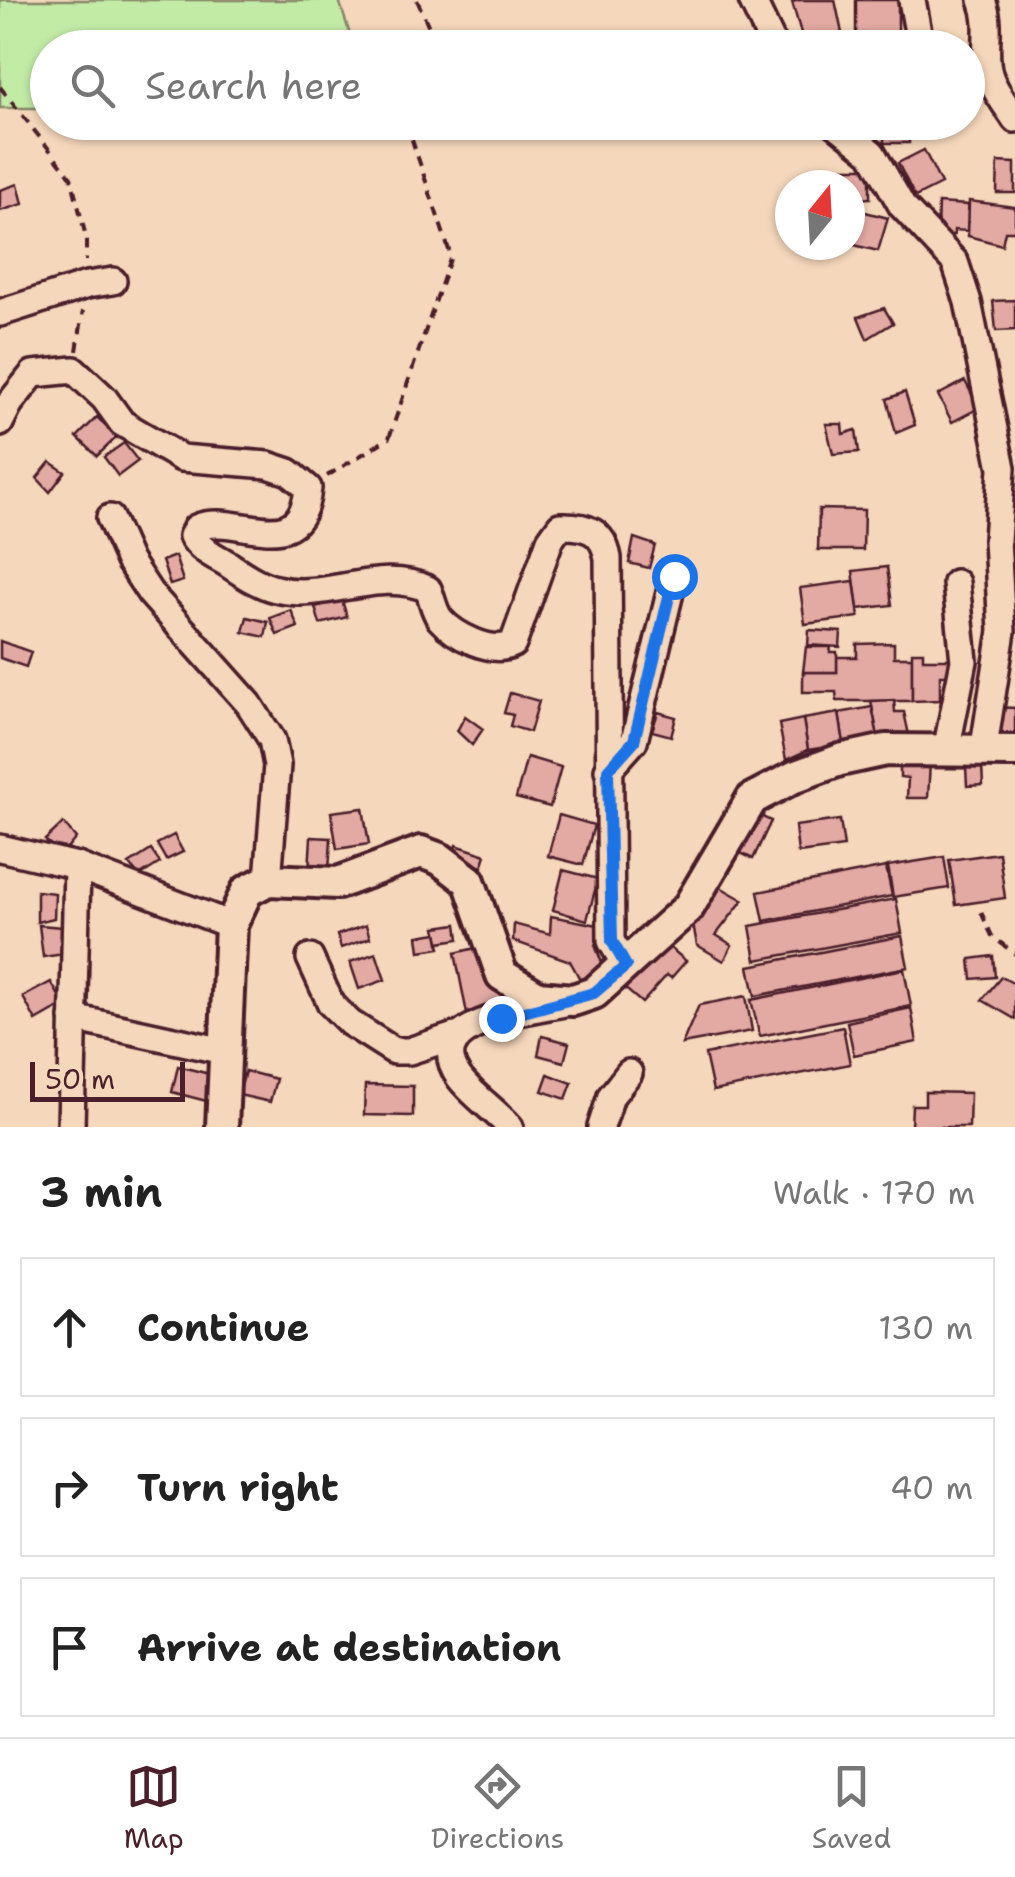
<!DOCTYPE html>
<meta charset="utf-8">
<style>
:root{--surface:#fff;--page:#f2f2f2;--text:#222;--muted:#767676;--line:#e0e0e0;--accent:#4a1f2b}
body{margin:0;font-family:"Shantell Sans",sans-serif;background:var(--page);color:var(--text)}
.compass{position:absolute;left:775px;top:170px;width:90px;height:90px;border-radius:50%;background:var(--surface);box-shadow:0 2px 8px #0004;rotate:18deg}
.scale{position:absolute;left:30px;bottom:25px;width:155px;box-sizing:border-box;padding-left:10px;border:5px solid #4a1f2b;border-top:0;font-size:28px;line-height:35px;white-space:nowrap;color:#4a1f2b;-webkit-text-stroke:8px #f5d7bb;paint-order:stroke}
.stop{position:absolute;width:30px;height:30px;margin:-22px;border:8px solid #1a73e8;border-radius:50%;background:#fff}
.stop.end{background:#1a73e8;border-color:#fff;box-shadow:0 2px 10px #0008}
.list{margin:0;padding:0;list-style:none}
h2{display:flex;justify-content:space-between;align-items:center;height:130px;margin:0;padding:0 40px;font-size:42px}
h2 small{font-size:32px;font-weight:400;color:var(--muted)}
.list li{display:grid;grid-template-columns:65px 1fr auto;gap:30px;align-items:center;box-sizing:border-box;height:140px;margin:0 20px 20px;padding:0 20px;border:2px solid var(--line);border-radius:0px}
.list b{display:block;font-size:38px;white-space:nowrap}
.list em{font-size:32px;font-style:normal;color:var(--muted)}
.icon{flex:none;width:55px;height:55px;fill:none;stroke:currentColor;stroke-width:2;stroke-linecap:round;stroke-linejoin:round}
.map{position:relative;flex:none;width:1015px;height:1127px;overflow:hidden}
.search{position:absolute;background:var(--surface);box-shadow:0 2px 8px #0004;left:30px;right:30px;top:30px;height:110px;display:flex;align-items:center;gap:25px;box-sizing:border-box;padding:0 35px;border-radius:55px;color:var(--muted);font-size:38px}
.sheet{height:610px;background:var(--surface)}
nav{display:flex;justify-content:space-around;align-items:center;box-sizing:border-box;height:140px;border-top:2px solid var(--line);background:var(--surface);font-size:28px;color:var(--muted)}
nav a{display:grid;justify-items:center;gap:5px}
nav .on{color:var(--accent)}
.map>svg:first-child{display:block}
</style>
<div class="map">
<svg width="1015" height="1127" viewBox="0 0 1015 1127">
<rect width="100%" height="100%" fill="#f5d7bb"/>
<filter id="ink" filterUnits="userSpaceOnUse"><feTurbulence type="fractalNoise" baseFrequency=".01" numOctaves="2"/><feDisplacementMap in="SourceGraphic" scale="20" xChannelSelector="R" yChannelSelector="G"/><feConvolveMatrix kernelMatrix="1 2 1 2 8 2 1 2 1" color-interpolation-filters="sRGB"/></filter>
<g filter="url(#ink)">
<path fill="#c2eba6" stroke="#868568" stroke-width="2.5" d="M0,0H339L354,47L48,48L47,108H0Z"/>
<g fill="#e3a9a3" stroke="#4a1f2b" stroke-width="2.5">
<path d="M800,0H835L842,33L803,40L792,2Z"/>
<rect x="856" y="0" width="42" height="34"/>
<rect x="884" y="122" width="25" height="21"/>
<path d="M924,150L941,184L915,197L898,163Z"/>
<path d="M998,162L1015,163V193H997Z"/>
<path d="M837,168H870V198L850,199V185H838Z"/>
<path d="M18,184L23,204L0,211V190Z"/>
<path d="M969,201L1015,207V231H1005L1002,245L968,236Z"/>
<path d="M938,203L968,205L967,231L954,230V235L937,234Z"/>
<path d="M854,209L888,218L878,251L850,244Z"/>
<path d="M1015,300V330L996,331L993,301Z"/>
<path d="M884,308L893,323L867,339L858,317Z"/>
<path d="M965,381L979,408L952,422L938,395Z"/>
<path d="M905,392L915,425L896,433L887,399Z"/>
<path d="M97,417L117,437L97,456L77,437Z"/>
<path d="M826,424H842L843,434L856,430L859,452L833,454Z"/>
<path d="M124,443L138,461L118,476L104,457Z"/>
<path d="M50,462L65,472L50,492L37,478Z"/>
<path d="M819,509L864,510L863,550H818Z"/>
<path d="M634,538L655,545L649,568L629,563Z"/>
<path d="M175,556L183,581L170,585L162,561Z"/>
<path d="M887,567L892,605L858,609L853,571Z"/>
<path d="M854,581L859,617L805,624L800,588Z"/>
<path d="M342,600L347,617L320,624L315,607Z"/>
<path d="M291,610L298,627L277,635L270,618Z"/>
<path d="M247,617L268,622L265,637L243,632Z"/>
<path d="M809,630L841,632L840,647L808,645Z"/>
<path d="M0,641L31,652L26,667L0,658Z"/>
<path d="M894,643V657H912V701H837L836,692H803V672H837V657H857V644Z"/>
<path d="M806,647H831L830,652H837V672H803Z"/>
<path d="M912,652H923V659H956V675H940V700L912,701Z"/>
<path d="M510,693L539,701L530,732L510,726L513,715L504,713Z"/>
<path d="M894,700L895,712H904L909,735L878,737L871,701Z"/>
<path d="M872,707L878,737L844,744L839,713Z"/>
<path d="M994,707L1015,708V736L992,735Z"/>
<path d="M658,712L676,717L671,736L652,731Z"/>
<path d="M839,713L844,744L808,750L803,719Z"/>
<path d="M465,716L483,729L472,745L457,731Z"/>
<path d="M803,719L808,750L786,760L779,724Z"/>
<path d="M527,757L561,767L550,807L516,798Z"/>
<path d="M900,760L930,762L928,798H907L908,778L900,777Z"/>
<path d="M982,766L983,785L967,786L966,767Z"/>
<path d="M363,808L369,844L337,849L331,812Z"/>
<path d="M746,809L771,821L753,859L728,847Z"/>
<path d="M559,815L594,825L583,865L548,856Z"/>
<path d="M840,820L844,847L798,853L795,826Z"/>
<path d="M63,823L76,838L62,855L45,840Z"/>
<path d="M174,835L183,852L166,860L157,844Z"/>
<path d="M311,837L331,838L329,872L309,871Z"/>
<path d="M456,845L486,855L482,867L452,857Z"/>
<path d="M151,850L160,863L139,876L129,864Z"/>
<path d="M999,853L1005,898L956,905L949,860Z"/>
<path d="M944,857L949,888L893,897L888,866Z"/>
<path d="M886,867L892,896L764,921L758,892Z"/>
<path d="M563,870L598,879L587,920L553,910Z"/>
<path d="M715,884L743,900L716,935L732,945L724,961L697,945L692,919Z"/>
<path d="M37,891L55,893L54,918L37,922Z"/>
<path d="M896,899L902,933L756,960L750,926Z"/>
<path d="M551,916L603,926L595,945L604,968L582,983L570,961L513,941L514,924L550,934Z"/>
<path d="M457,924L459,939L439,942L436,927Z"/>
<path d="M39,925L62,927L64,954L43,957Z"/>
<path d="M366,925L370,938L341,948L337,935Z"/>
<path d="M437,933L440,948L420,951L418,936Z"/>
<path d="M902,936L908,967L755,996L749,966Z"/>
<path d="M662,941L686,961L671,978L667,975L642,1003L622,986Z"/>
<path d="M488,945L516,1004L467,1014L455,953Z"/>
<path d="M376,953L385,980L359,989L350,962Z"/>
<path d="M993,956L995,977L972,979L970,959Z"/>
<path d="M904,969L911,1006L760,1036L751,1000Z"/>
<path d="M1001,977L1015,984V1019L982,1000Z"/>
<path d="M51,982L64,1005L36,1021L23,997Z"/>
<path d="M746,996L752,1031L682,1044L699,1005Z"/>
<path d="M911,1008L917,1042L854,1055L847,1022Z"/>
<path d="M843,1027L850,1064L713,1091L705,1054Z"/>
<path d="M542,1036L569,1043L564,1062L538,1055Z"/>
<path d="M178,1066L217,1076L210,1102L172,1092Z"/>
<path d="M245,1071L276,1079L270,1102L239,1095Z"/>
<path d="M548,1074L572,1083L566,1099L542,1091Z"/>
<path d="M365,1085L413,1086V1116L364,1115Z"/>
<path d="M925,1092L970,1093L969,1127H911L912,1105H925Z"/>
</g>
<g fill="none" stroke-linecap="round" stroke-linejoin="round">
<g stroke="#4a1f2b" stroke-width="32">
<g id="minor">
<path d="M752,0L775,48"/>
<path d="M912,0L921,48"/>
<path d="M982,0C991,23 985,39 987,62C988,83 1004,102 1015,119"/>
<path d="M833,122L872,153L902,206L955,262L968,302L1002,468L997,540L1002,631L983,753"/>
<path d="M0,313L87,285L113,281"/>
<path d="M0,423L10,403L33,374L74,370L104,398L122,423L181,458L268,465L289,472L308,488C301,564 235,510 196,528L192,536C200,550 215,556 228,564C243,574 258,585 276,589C327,602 378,566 428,589C432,598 434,611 440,619C455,636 492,655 513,644L550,540L560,526C587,525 603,531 608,558L611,941L626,966"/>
<path d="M110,518L129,561L150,593L249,704L272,740L277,765L268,880"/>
<path d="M946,751L964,661L956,583"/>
<path d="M608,770L634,741L674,576"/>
<path d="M0,848L77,866L231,925"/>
<path d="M310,958L331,1004L350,1023L394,1051H409L455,1036"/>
<path d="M73,1018L224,1051"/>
<path d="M71,1127L77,866"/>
<path d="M510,1127C495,1110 472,1095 459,1077C420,1021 529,1011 564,1003"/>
<path d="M601,1127L611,1096L629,1073"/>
</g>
</g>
<g stroke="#4a1f2b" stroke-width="38">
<path id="tertiary" d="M222,1127L231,925L247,891L268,880L338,883L421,852L440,859L469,881L502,975L538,997L573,1000L594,993L688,908L752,799L796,776L840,760L886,750L1015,751"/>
</g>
<g stroke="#4a1f2b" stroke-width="4" stroke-dasharray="10 8" stroke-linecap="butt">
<path d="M417,0L429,27L426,48"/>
<path d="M0,87L71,177L86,237V261"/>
<path d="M77,351L83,311"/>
<path d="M327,476L389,438L451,256L411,137L413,122"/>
<path d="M981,912L992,936L1015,954"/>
</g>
<use href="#minor" stroke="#f5d7bb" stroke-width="25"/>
<use href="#tertiary" stroke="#f5d7bb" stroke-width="30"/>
</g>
</g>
<g fill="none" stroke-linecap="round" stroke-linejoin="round" filter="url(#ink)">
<path stroke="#1a73e8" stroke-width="12" d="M501,1018L594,993L626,966L612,941L608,770L634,741L674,576"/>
</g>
</svg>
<svg class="compass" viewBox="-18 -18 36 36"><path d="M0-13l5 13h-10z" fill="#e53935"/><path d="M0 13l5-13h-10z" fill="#767676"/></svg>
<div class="scale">50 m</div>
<div class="stop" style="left:674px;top:576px"></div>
<div class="stop end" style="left:501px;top:1018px"></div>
<div class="search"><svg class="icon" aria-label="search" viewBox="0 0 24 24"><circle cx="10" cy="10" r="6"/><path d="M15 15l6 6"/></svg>Search here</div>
</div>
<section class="sheet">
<h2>3 min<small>Walk · 170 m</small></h2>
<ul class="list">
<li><svg class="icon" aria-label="ahead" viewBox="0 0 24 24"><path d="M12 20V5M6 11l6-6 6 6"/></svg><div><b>Continue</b></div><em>130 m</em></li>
<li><svg class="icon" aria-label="right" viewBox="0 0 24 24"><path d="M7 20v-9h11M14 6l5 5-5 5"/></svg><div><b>Turn right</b></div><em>40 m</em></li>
<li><svg class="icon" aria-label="arrive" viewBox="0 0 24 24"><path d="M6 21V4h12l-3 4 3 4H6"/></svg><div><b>Arrive at destination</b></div></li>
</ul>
</section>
<nav>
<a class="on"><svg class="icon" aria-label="map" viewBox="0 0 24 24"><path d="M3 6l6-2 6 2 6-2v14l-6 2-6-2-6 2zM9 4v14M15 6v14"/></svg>Map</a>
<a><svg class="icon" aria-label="directions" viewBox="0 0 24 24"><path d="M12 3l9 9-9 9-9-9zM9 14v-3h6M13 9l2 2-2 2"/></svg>Directions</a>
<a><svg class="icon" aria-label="saved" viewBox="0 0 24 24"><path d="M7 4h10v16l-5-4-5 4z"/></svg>Saved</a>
</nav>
